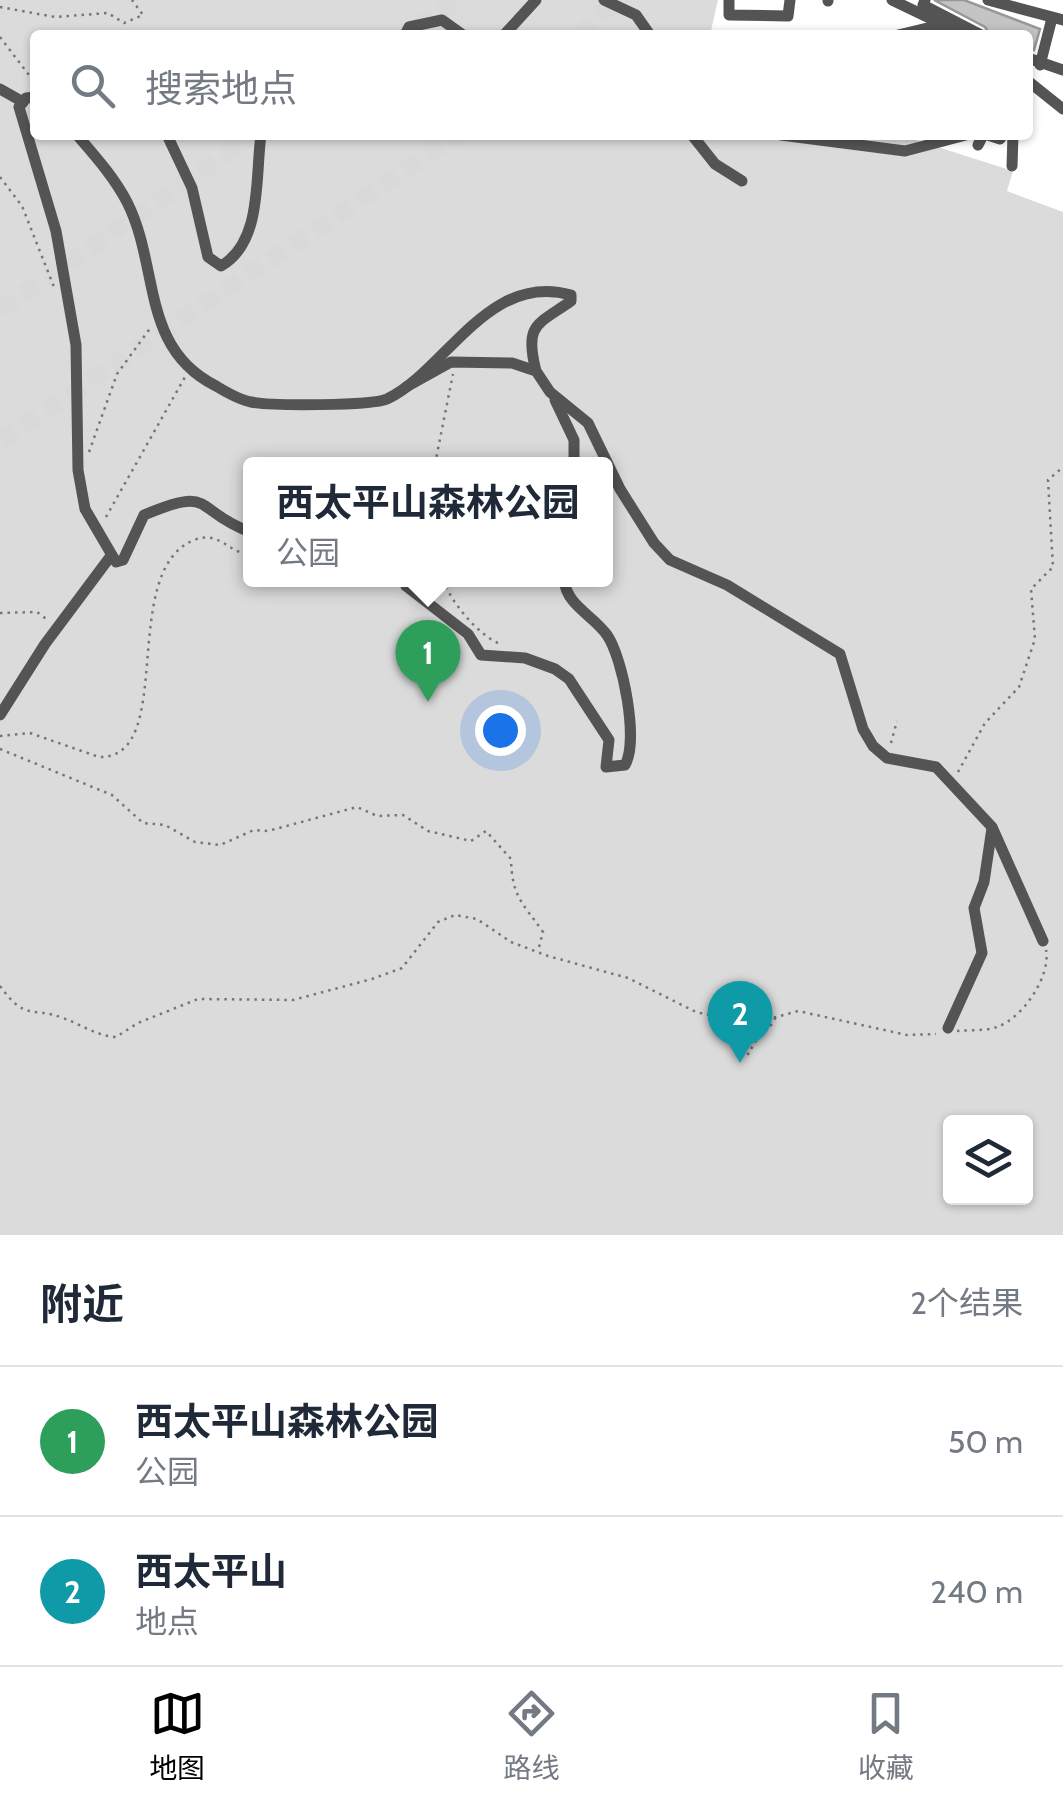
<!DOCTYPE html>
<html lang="zh">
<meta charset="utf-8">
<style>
:root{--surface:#fff;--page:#f6f6f7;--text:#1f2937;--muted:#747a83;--line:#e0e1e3;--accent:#000}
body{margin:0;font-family:Cabin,"Noto Sans SC",sans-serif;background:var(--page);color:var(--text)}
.controls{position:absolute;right:30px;bottom:30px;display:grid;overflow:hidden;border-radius:10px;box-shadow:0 2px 8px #0004}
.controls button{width:90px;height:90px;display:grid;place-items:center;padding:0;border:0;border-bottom:2px solid var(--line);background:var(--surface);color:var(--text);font:50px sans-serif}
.you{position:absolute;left:500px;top:730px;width:35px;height:35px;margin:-25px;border:8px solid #fff;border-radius:50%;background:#1a73e8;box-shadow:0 0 0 15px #1a73e833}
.badge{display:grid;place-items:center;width:65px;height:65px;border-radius:50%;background:var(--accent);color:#fff;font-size:32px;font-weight:700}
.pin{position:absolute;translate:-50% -82px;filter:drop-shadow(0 2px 5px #0008)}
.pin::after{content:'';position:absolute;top:52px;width:35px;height:30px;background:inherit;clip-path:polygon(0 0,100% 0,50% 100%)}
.popup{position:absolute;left:243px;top:457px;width:370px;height:130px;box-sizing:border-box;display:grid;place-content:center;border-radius:10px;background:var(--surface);filter:drop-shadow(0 2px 8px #0005);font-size:32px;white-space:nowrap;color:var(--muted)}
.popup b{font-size:38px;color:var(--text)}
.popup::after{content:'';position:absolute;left:50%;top:100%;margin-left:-20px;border:20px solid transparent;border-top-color:var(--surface)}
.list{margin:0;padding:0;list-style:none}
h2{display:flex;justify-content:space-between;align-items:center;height:130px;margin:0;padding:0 40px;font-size:42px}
h2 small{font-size:32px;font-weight:400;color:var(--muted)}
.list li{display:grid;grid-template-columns:65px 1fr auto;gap:30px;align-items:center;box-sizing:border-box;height:150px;padding:0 40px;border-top:2px solid var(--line)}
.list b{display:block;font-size:38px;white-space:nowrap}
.list p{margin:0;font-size:32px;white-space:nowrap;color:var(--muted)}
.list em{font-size:32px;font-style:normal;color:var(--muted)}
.icon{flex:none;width:55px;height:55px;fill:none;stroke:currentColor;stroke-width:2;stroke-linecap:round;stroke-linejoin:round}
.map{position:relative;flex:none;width:1063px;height:1235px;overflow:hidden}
.search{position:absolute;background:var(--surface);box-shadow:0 2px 8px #0004;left:30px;right:30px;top:30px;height:110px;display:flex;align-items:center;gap:25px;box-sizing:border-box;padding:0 35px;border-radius:10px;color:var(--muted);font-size:38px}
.sheet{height:430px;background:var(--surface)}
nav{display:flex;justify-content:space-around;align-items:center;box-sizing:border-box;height:140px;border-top:2px solid var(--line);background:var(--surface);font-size:28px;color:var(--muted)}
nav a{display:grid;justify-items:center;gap:5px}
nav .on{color:var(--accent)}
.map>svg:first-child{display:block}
</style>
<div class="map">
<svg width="1063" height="1235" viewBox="0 0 1063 1235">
<rect width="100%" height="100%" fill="#fff"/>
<path fill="#dbdbdb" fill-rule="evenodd" d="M0,0H718L710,35H35V135H900L1013,171L1007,191L1063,212V1235H0ZM250,464H606V580H250ZM950,1122H1026V1198H950Z"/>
<path fill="#c4c4c4" stroke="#989898" stroke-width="2.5" d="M934,0H964L1040,29L1034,50L1028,49V35H990L985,27Z"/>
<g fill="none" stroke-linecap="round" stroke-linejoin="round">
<g stroke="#d9d9d9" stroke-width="18" stroke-dasharray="18 9" stroke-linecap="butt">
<path d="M417,27L458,0"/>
<path d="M580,35L616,0"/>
<path d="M0,309L254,135"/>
<path d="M0,441L457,135"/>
</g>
<g stroke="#767676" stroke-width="2.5" stroke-dasharray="2.5 5" stroke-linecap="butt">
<path d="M0,7L55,17L108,13L124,23L143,15L132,0"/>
<path d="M0,37L35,83"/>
<path d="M0,177L22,206L54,287"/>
<path d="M89,452L117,374L151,327"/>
<path d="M435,464L453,374"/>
<path d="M106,517L185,377"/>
<path d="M443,580C451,602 478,635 500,644"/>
<path d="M0,613L37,612L49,621"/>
<path d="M0,736L30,733L99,757C178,759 117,571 194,540C220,530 229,554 250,554"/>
<path d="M891,743L897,721"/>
<path d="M0,749L112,795L143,823L165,825L195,842L220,845L254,830L268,831L357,807L377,816L403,815L428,831L471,841L486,831L511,859C512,897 522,902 543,932L538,951"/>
<path d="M958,772L985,723L1019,687L1035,639L1031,589L1053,567L1048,480L1063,467"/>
<path d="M0,986C26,1022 31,1006 63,1018C80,1024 97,1036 116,1037L138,1023L198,999L293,1000L372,979L402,968L438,922L455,915L477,919L511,942L548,956L628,978L696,1012L731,1020L769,1019L798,1011L907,1035L936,1034"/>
<path d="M957,1031C970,1030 986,1031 997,1027C1023,1018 1051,976 1046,950"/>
<path d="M740,1057L750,1053C754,1036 769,1033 776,1016"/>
</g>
<g stroke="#545454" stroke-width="11">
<path d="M604,0L636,15L650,35"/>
<path d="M729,0V15L788,16L790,0"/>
<path d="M892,0L965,35"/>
<path d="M925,0L923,5L981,35"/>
<path d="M988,0L1063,20"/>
<path d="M828,1V0"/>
<path d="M405,35L409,27L442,20L463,35"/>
<path d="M504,35L536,0"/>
<path d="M898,35L940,25"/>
<path d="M1028,58L1063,70"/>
<path d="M1040,65L1052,18"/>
<path d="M1028,81L1063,109"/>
<path d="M0,89L23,102"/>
<path d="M35,97L26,98L19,107L56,231L76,345L78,470L85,509L116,562L123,560L144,515C215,485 192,510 250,532"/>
<path d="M77,135C95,156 114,177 127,202C160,267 140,348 216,386C226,392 239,400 251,402C270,406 371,406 387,399C446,371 488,271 571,295V301C537,325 524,324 536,371"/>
<path d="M167,135L192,188L208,257L221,266C263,242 255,176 261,135"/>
<path d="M692,135L715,164L742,181"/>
<path d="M781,135L905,151L966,135"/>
<path d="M988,135L1000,139L1003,135"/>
<path d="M978,145L983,135"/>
<path d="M1012,166L1013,135"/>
<path d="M406,387L451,362L512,363L536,371L550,392L588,423L620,489L654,543L670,560L727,585L840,654L863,729L873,746L887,758L936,767L992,827L1043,941"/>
<path d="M555,400L574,440V464"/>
<path d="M407,580L406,586L468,634L481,655L525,658L555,669L569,679L609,740L606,767L625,765C639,741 623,658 607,635C593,615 567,606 564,580"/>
<path d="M0,715L45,644L110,557"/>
<path d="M948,1028L982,953L974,908L984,882L992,828"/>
</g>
</g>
</svg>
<div class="controls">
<button><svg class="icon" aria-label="layers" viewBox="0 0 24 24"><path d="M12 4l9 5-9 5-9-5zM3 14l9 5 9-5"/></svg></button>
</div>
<div class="you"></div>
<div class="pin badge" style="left:428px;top:702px;background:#2e9e5b">1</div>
<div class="popup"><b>西太平山森林公园</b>公园</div>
<div class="pin badge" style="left:740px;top:1063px;background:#0f9aa8">2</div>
<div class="search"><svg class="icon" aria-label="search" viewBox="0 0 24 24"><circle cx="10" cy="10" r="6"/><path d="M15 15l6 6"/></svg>搜索地点</div>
</div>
<section class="sheet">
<h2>附近<small>2个结果</small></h2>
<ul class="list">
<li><span class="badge" style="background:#2e9e5b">1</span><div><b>西太平山森林公园</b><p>公园</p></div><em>50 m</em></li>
<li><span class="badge" style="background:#0f9aa8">2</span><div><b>西太平山</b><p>地点</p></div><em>240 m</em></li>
</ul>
</section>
<nav>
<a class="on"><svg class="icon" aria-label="map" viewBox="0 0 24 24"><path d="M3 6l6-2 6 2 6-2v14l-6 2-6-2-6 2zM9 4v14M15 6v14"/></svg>地图</a>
<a><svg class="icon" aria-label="directions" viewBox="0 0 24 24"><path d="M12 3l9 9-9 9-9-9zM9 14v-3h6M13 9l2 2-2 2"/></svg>路线</a>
<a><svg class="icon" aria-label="saved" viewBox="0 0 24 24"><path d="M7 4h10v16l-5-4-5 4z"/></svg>收藏</a>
</nav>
